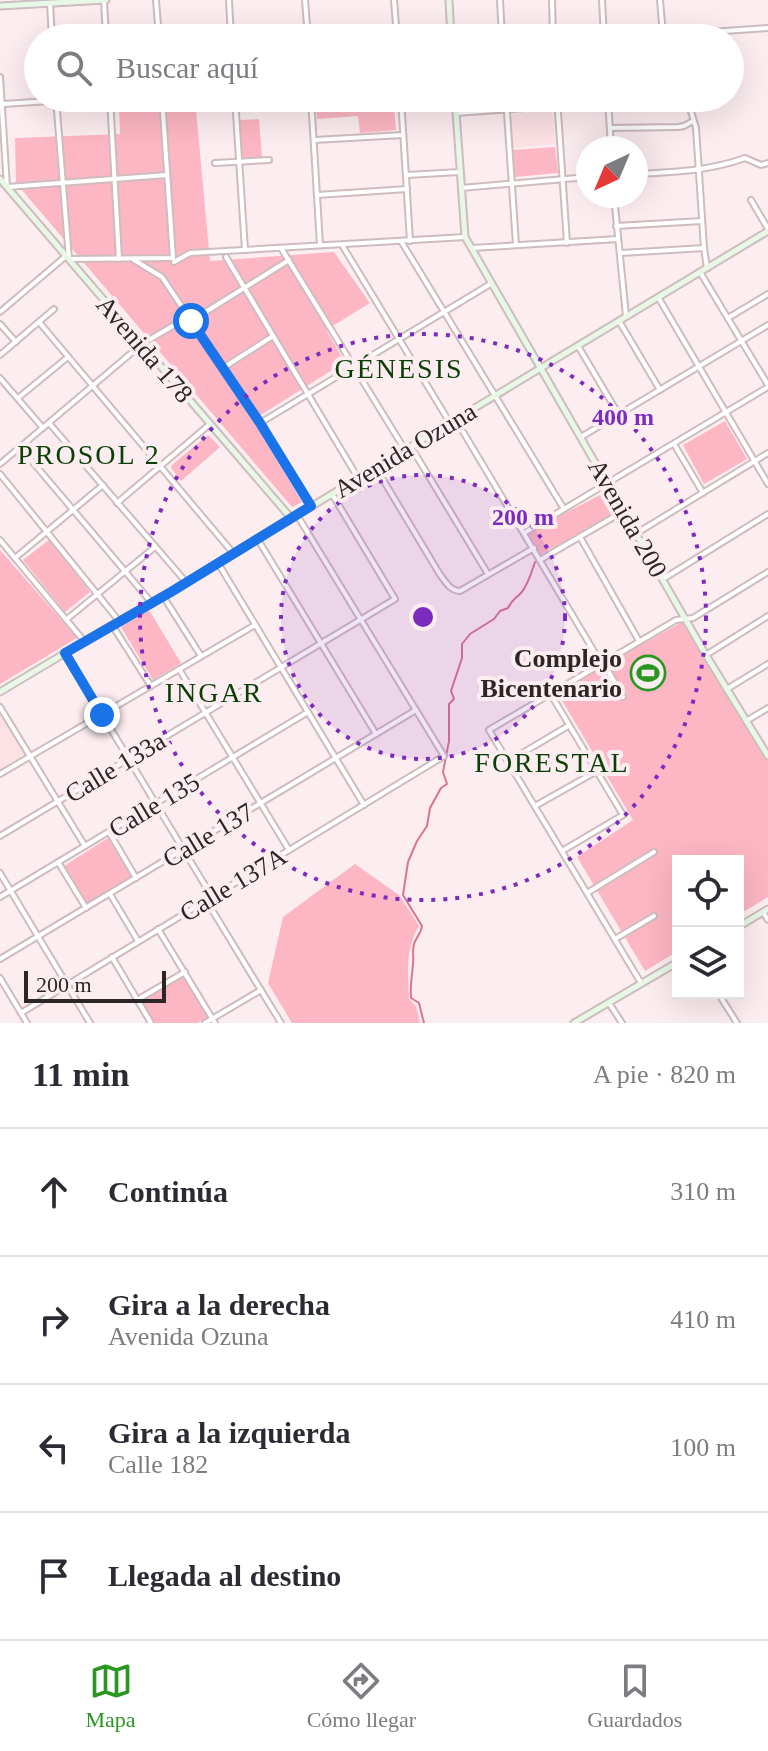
<!DOCTYPE html>
<html lang="es">
<meta charset="utf-8">
<style>
:root{--surface:#fff;--page:#f2f2f3;--text:#2b2b33;--muted:#7c7c81;--line:#e1e1e2;--accent:#2a9722}
body{margin:0;font-family:Georgia,serif;background:var(--page);color:var(--text)}
.controls{position:absolute;right:24px;bottom:24px;display:grid;overflow:hidden;border-radius:0px;box-shadow:0 8px 32px #0002}
.controls button{width:72px;height:72px;display:grid;place-items:center;padding:0;border:0;border-bottom:2px solid var(--line);background:var(--surface);color:var(--text);font:40px sans-serif}
.compass{position:absolute;left:576px;top:136px;width:72px;height:72px;border-radius:50%;background:var(--surface);box-shadow:0 8px 32px #0002;rotate:224deg}
.scale{position:absolute;left:24px;bottom:20px;width:142px;box-sizing:border-box;padding-left:8px;border:4px solid #2c2627;border-top:0;font-size:22px;line-height:28px;white-space:nowrap;color:#2c2627;-webkit-text-stroke:6px #fcedf0;paint-order:stroke}
.stop{position:absolute;width:24px;height:24px;margin:-18px;border:6px solid #1a73e8;border-radius:50%;background:#fff}
.stop.end{background:#1a73e8;border-color:#fff;box-shadow:0 2px 8px #0008}
.list{margin:0;padding:0;list-style:none}
h2{display:flex;justify-content:space-between;align-items:center;height:104px;margin:0;padding:0 32px;font-size:34px}
h2 small{font-size:26px;font-weight:400;color:var(--muted)}
.list li{display:grid;grid-template-columns:52px 1fr auto;gap:24px;align-items:center;box-sizing:border-box;height:128px;padding:0 32px;border-top:2px solid var(--line)}
.list b{display:block;font-size:30px;white-space:nowrap}
.list p{margin:0;font-size:26px;white-space:nowrap;color:var(--muted)}
.list em{font-size:26px;font-style:normal;color:var(--muted)}
.icon{flex:none;width:44px;height:44px;fill:none;stroke:currentColor;stroke-width:2;stroke-linecap:round;stroke-linejoin:round}
.map{position:relative;flex:none;width:768px;height:1023px;overflow:hidden}
.search{position:absolute;background:var(--surface);box-shadow:0 8px 32px #0002;left:24px;right:24px;top:24px;height:88px;display:flex;align-items:center;gap:20px;box-sizing:border-box;padding:0 28px;border-radius:44px;color:var(--muted);font-size:30px}
.sheet{height:616px;background:var(--surface)}
nav{display:flex;justify-content:space-around;align-items:center;box-sizing:border-box;height:112px;border-top:2px solid var(--line);background:var(--surface);font-size:22px;color:var(--muted)}
nav a{display:grid;justify-items:center;gap:4px}
nav .on{color:var(--accent)}
.map>svg:first-child{display:block}
</style>
<div class="map">
<svg width="768" height="1023" viewBox="0 0 768 1023">
<rect width="100%" height="100%" fill="#fcedf0"/>
<g fill="#fce1e5">
<path d="M549,111L553,114L555,144L513,148L511,117L513,114Z"/>
<path d="M0,712L25,754L0,769Z"/>
</g>
<g fill="#fdb6c4">
<path d="M372,98H393L396,130L360,133L358,116L317,119L316,102Z"/>
<path d="M195,99L210,261L334,252L370,303L326,330L345,362L253,420L302,502L292,507L16,183L15,138L120,134L119,106Z"/>
<path d="M259,119L262,157L242,158L239,120Z"/>
<path d="M555,147L558,173L515,177L513,150Z"/>
<path d="M725,421L747,459L704,484L683,445Z"/>
<path d="M208,435L220,447L181,481L171,468L172,465Z"/>
<path d="M602,494L614,514L540,555L527,533Z"/>
<path d="M49,540L90,592L65,612L23,560Z"/>
<path d="M0,550L77,638L0,684Z"/>
<path d="M149,610L181,663L153,680L121,627Z"/>
<path d="M682,622L768,761V897L738,915V861H678V951L645,971L577,857L633,820L557,692Z"/>
<path d="M108,838L132,877L88,905L64,866Z"/>
<path d="M355,864L399,895L419,926C405,949 408,974 409,999L416,1006L420,1023H292L268,983L283,917Z"/>
<path d="M183,975L208,1017L198,1023H154L140,1001Z"/>
</g>
<g fill="none" stroke-linecap="round" stroke-linejoin="round">
<path stroke="#d9768d" stroke-width="2" d="M424,1023L419,1003L411,998C410,986 412,976 413,964C414,957 412,951 414,944C416,937 421,934 422,926L403,895L408,862L417,841L427,826L430,808L441,788L447,784L443,772L449,741V704L454,699L451,691L462,658V644L470,634L494,619L500,611L508,608C513,598 514,600 521,593C528,585 532,571 535,562"/>
<g stroke="#cebcbf" stroke-width="8">
<g id="street">
<path d="M104,0L106,38"/>
<path d="M156,0L159,38"/>
<path d="M229,0L231,38"/>
<path d="M305,0L308,38"/>
<path d="M394,0L397,38"/>
<path d="M500,0L502,38"/>
<path d="M552,0L553,38"/>
<path d="M602,0L604,38"/>
<path d="M660,0L663,35"/>
<path d="M50,3L52,38"/>
<path d="M326,38L397,34"/>
<path d="M624,38L768,28"/>
<path d="M0,77L7,187L167,175"/>
<path d="M56,98L69,259L173,258L162,98"/>
<path d="M110,98L119,259"/>
<path d="M235,98L245,250"/>
<path d="M311,98L320,245"/>
<path d="M401,98L410,241"/>
<path d="M506,98L516,245"/>
<path d="M557,98L567,243"/>
<path d="M608,98L611,148"/>
<path d="M687,98L696,128L704,248L707,268"/>
<path d="M3,104L96,98"/>
<path d="M401,106L455,103"/>
<path d="M456,113L609,102"/>
<path d="M610,128L678,127L684,126L693,121"/>
<path d="M314,140L403,135"/>
<path d="M215,163L269,160"/>
<path d="M636,174C674,172 709,171 745,158L761,165L768,163"/>
<path d="M406,175L460,172"/>
<path d="M461,188L588,177"/>
<path d="M317,195L407,189"/>
<path d="M614,196L626,316"/>
<path d="M751,200L768,229"/>
<path d="M616,226L702,221"/>
<path d="M401,241L564,509"/>
<path d="M342,245L450,423"/>
<path d="M281,248L405,450"/>
<path d="M472,248L618,239"/>
<path d="M621,253L704,248"/>
<path d="M226,257L358,478"/>
<path d="M134,260L162,277L260,423L311,506"/>
<path d="M174,262L190,253L465,237"/>
<path d="M700,272L768,385"/>
<path d="M658,297L768,484"/>
<path d="M0,312L66,256"/>
<path d="M728,318L768,294"/>
<path d="M191,321L289,260"/>
<path d="M619,321L660,390"/>
<path d="M39,322L233,553"/>
<path d="M0,324L16,342"/>
<path d="M578,346L619,415"/>
<path d="M0,355L54,309"/>
<path d="M223,368L273,336"/>
<path d="M0,378L43,428"/>
<path d="M18,398L68,357"/>
<path d="M456,420L601,663"/>
<path d="M49,423L186,582"/>
<path d="M260,423L492,283"/>
<path d="M581,437L768,325"/>
<path d="M674,444L703,493"/>
<path d="M20,447L151,602"/>
<path d="M411,447L488,574"/>
<path d="M0,464L142,344L188,317"/>
<path d="M376,468L439,573C445,581 450,591 460,591L534,548"/>
<path d="M0,474L119,621"/>
<path d="M117,503L210,424"/>
<path d="M524,533L768,387"/>
<path d="M637,533L768,453"/>
<path d="M580,537L639,641"/>
<path d="M257,538L376,734"/>
<path d="M0,540L84,641"/>
<path d="M15,558L103,485"/>
<path d="M540,560L624,511"/>
<path d="M218,563L364,805"/>
<path d="M663,579L768,514"/>
<path d="M163,596L201,656"/>
<path d="M67,619L155,547"/>
<path d="M112,625L151,686"/>
<path d="M65,653L212,897"/>
<path d="M706,655L768,616"/>
<path d="M603,662L623,697"/>
<path d="M179,669L289,850"/>
<path d="M727,689L768,664"/>
<path d="M550,693L623,815L562,851"/>
<path d="M0,707L85,846"/>
<path d="M746,721L768,708"/>
<path d="M509,761L568,726"/>
<path d="M0,774L255,625"/>
<path d="M535,806L597,771"/>
<path d="M109,832L136,878"/>
<path d="M0,836L395,599L332,494"/>
<path d="M58,862L86,908"/>
<path d="M0,873L90,1023"/>
<path d="M587,893L654,852"/>
<path d="M110,894L138,941"/>
<path d="M0,897L308,712"/>
<path d="M206,900L281,1023"/>
<path d="M763,912L768,920"/>
<path d="M158,929L215,1023"/>
<path d="M615,939L654,916"/>
<path d="M112,957L151,1023"/>
<path d="M0,959L416,710"/>
<path d="M0,978L27,1023"/>
<path d="M641,983L489,730L676,620L693,618L768,572"/>
<path d="M718,993L737,1023"/>
<path d="M137,1000L185,972"/>
<path d="M609,1003L622,1023"/>
<path d="M21,1013L444,756L297,515"/>
<path d="M205,1023L261,990"/>
</g>
</g>
<g stroke="#cebcbf" stroke-width="9">
<g id="secondary">
<path d="M449,0L451,38"/>
<path d="M0,6L106,0"/>
<path d="M455,98L465,237L706,655L768,756"/>
<path d="M0,179L291,518"/>
<path d="M0,692L112,625L163,596L768,231"/>
<path d="M738,927L768,909"/>
<path d="M574,1023L678,962"/>
</g>
</g>
<use href="#street" stroke="#fff" stroke-width="4"/>
<use href="#secondary" stroke="#e8f8e6" stroke-width="5"/>
</g>
<g fill="none" stroke-linecap="round" stroke-linejoin="round">
<path stroke="#1a73e8" stroke-width="10" d="M102,715L65,653L171,592L311,506L260,423L191,321"/>
</g>
<circle cx="423" cy="617" r="142" fill="#7b2cbf" fill-opacity=".12"/>
<g fill="none" stroke="#7b2cbf" stroke-width="4" stroke-dasharray="4 8">
<circle cx="423" cy="617" r="142"/>
<circle cx="423" cy="617" r="283"/>
</g>
<defs>
<g id="stadium-ring" transform="scale(1.8)"><circle r="9.5" fill="#fcedf0" stroke="#2a9722" stroke-width="1.5"/><path d="M0-5a6.5 5 0 1 0 0 10a6.5 5 0 1 0 0-10ZM-3.5-1.8h7v3.6h-7Z" fill="#2a9722"/></g>
</defs>
<g fill-rule="evenodd">
<use href="#stadium-ring" x="648" y="673"/>
</g>
<g text-anchor="middle" stroke-width="8" stroke-linejoin="round" paint-order="stroke">
<g font-size="26" fill="#2c2627" stroke="#fcedf0">
<text transform="translate(145 349) rotate(49)" y="9">Avenida 178</text>
<text transform="translate(405 450) rotate(-31)" y="9">Avenida Ozuna</text>
<text transform="translate(628 518) rotate(60)" y="9">Avenida 200</text>
<text transform="translate(115 767) rotate(-31)" y="9">Calle 133a</text>
<text transform="translate(154 805) rotate(-31)" y="9">Calle 135</text>
<text transform="translate(208 835) rotate(-31)" y="9">Calle 137</text>
<text transform="translate(233 884) rotate(-31)" y="9">Calle 137A</text>
</g>
<g font-size="26" font-weight="bold" fill="#2c2627" stroke="#fcedf0" text-anchor="end">
<text x="622" y="667">Complejo<tspan x="622" dy="30">Bicentenario</tspan></text>
</g>
<g font-size="28" letter-spacing="2" fill="#0a3f06" stroke="#fcedf0">
<text x="399" y="378">GÉNESIS</text>
<text x="89" y="464">PROSOL 2</text>
<text x="214" y="702">INGAR</text>
<text x="552" y="772">FORESTAL</text>
</g>
</g>
<circle cx="423" cy="617" r="12" fill="#7b2cbf" stroke="#fcedf0" stroke-width="4"/>
<g font-size="24" text-anchor="middle" font-weight="bold" fill="#7b2cbf" stroke="#fcedf0" stroke-width="8" stroke-linejoin="round" paint-order="stroke">
<text x="623" y="425">400 m</text>
<text x="523" y="525">200 m</text>
</g>
</svg>
<div class="controls">
<button><svg class="icon" aria-label="locate" viewBox="0 0 24 24"><circle cx="12" cy="12" r="6"/><path d="M12 2v4M12 18v4M2 12h4M18 12h4"/></svg></button>
<button><svg class="icon" aria-label="layers" viewBox="0 0 24 24"><path d="M12 4l9 5-9 5-9-5zM3 14l9 5 9-5"/></svg></button>
</div>
<svg class="compass" viewBox="-18 -18 36 36"><path d="M0-13l5 13h-10z" fill="#e53935"/><path d="M0 13l5-13h-10z" fill="#7c7c81"/></svg>
<div class="scale">200 m</div>
<div class="stop" style="left:191px;top:321px"></div>
<div class="stop end" style="left:102px;top:715px"></div>
<div class="search"><svg class="icon" aria-label="search" viewBox="0 0 24 24"><circle cx="10" cy="10" r="6"/><path d="M15 15l6 6"/></svg>Buscar aquí</div>
</div>
<section class="sheet">
<h2>11 min<small>A pie · 820 m</small></h2>
<ul class="list">
<li><svg class="icon" aria-label="ahead" viewBox="0 0 24 24"><path d="M12 20V5M6 11l6-6 6 6"/></svg><div><b>Continúa</b></div><em>310 m</em></li>
<li><svg class="icon" aria-label="right" viewBox="0 0 24 24"><path d="M7 20v-9h11M14 6l5 5-5 5"/></svg><div><b>Gira a la derecha</b><p>Avenida Ozuna</p></div><em>410 m</em></li>
<li><svg class="icon" aria-label="left" viewBox="0 0 24 24"><path d="M17 20v-9H6M10 6l-5 5 5 5"/></svg><div><b>Gira a la izquierda</b><p>Calle 182</p></div><em>100 m</em></li>
<li><svg class="icon" aria-label="arrive" viewBox="0 0 24 24"><path d="M6 21V4h12l-3 4 3 4H6"/></svg><div><b>Llegada al destino</b></div></li>
</ul>
</section>
<nav>
<a class="on"><svg class="icon" aria-label="map" viewBox="0 0 24 24"><path d="M3 6l6-2 6 2 6-2v14l-6 2-6-2-6 2zM9 4v14M15 6v14"/></svg>Mapa</a>
<a><svg class="icon" aria-label="directions" viewBox="0 0 24 24"><path d="M12 3l9 9-9 9-9-9zM9 14v-3h6M13 9l2 2-2 2"/></svg>Cómo llegar</a>
<a><svg class="icon" aria-label="saved" viewBox="0 0 24 24"><path d="M7 4h10v16l-5-4-5 4z"/></svg>Guardados</a>
</nav>
